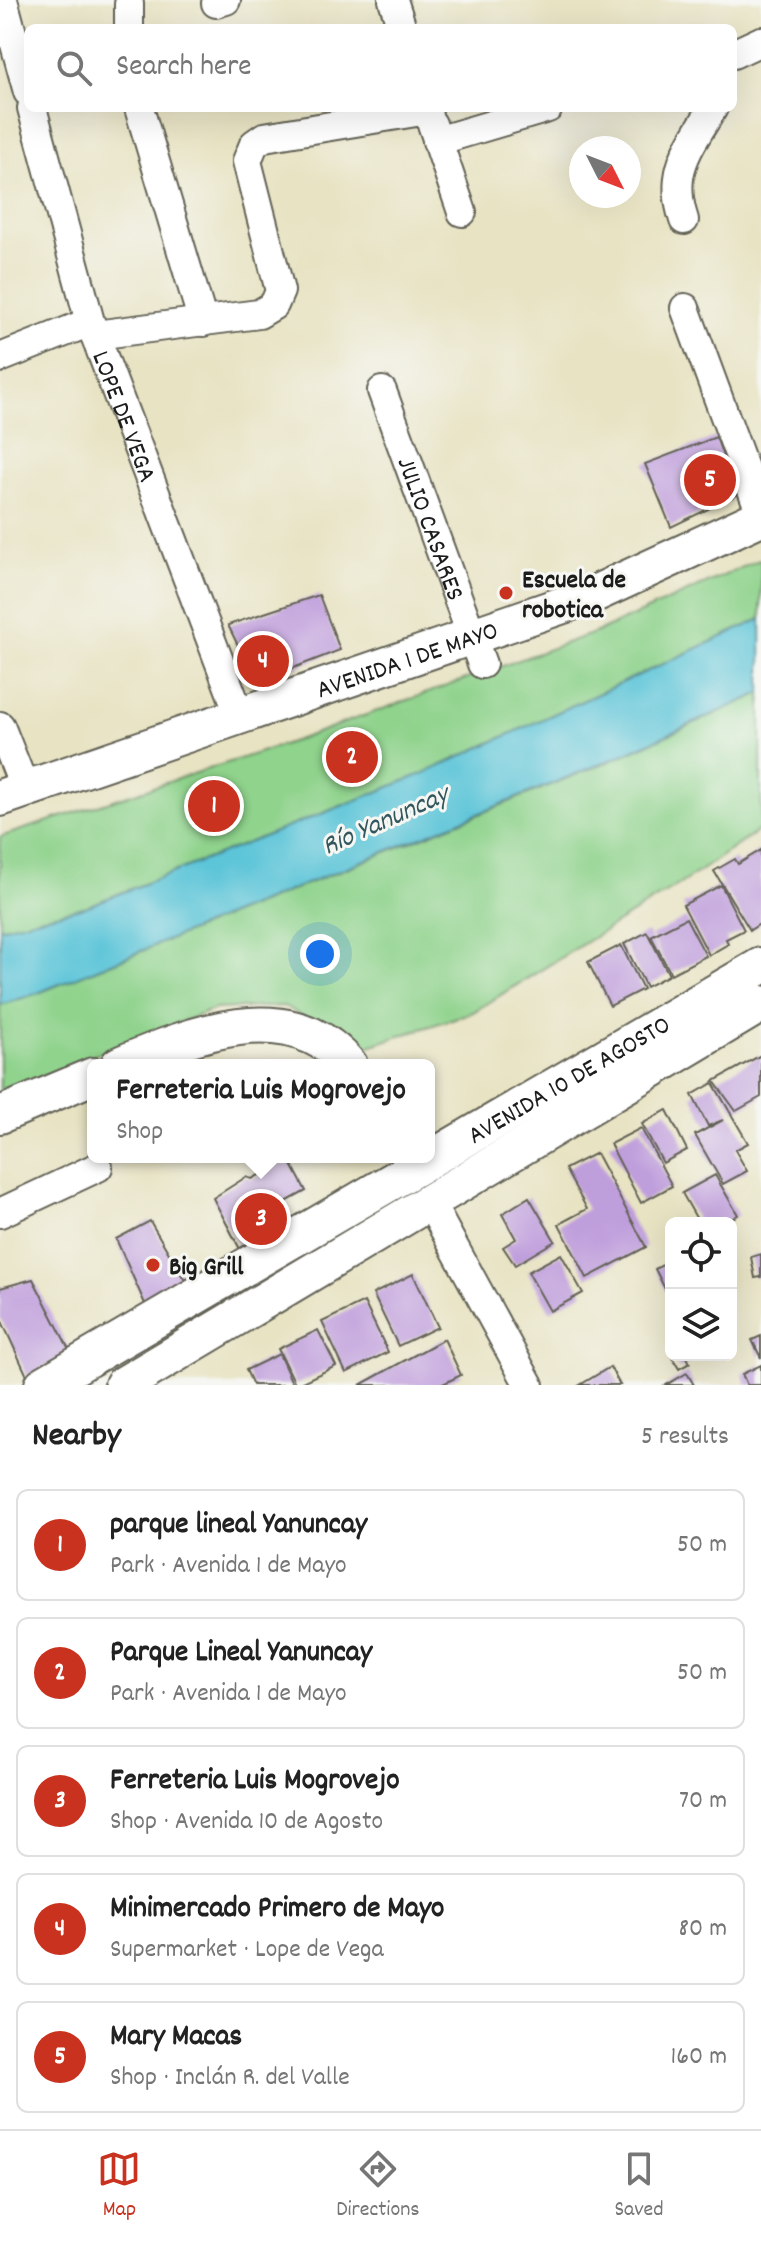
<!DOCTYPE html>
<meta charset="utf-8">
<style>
:root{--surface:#fff;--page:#f2f2f2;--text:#222;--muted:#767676;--line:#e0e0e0;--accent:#c8321e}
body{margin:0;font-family:Dekko,sans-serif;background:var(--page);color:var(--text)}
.controls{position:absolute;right:24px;bottom:24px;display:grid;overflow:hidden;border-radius:12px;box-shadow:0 8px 32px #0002}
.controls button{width:72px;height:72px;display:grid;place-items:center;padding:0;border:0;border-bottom:2px solid var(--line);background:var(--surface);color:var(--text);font:40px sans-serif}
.compass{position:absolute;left:569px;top:136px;width:72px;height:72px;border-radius:50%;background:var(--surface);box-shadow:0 8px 32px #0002;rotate:132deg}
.you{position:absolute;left:320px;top:954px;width:28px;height:28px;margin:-20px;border:6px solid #fff;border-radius:50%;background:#1a73e8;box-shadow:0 0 0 12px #1a73e833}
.badge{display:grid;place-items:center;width:52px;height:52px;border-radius:50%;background:var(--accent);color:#fff;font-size:26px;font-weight:700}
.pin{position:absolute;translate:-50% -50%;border:4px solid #fff;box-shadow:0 2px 8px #0006}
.popup{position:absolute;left:87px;top:1059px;width:348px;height:104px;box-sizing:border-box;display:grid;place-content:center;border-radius:12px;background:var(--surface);filter:drop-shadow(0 2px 6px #0005);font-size:26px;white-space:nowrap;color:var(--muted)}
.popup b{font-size:30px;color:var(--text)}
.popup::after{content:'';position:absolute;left:50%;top:100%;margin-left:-16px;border:16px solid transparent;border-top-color:var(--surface)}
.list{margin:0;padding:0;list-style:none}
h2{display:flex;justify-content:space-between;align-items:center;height:104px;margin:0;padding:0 32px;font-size:34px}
h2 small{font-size:26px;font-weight:400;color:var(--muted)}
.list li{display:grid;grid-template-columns:52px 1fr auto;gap:24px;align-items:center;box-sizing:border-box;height:112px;margin:0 16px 16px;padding:0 16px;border:2px solid var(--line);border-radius:12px}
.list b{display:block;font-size:30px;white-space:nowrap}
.list p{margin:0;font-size:26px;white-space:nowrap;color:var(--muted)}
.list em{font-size:26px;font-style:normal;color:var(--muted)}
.icon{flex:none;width:44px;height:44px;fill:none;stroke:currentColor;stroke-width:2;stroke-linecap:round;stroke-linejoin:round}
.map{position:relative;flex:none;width:761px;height:1385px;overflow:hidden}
.search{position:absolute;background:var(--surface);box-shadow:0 8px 32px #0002;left:24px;right:24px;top:24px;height:88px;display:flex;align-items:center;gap:20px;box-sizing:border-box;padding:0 28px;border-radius:12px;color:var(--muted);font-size:30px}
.sheet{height:744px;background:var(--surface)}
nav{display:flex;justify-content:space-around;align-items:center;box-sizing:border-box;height:112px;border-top:2px solid var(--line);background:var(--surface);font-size:22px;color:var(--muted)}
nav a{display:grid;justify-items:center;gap:4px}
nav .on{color:var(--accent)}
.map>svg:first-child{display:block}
</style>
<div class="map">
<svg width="761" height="1385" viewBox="0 0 761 1385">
<rect width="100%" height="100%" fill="#f6f6f2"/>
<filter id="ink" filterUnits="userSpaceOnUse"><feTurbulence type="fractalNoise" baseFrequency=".0125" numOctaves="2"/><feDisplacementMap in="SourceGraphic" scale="16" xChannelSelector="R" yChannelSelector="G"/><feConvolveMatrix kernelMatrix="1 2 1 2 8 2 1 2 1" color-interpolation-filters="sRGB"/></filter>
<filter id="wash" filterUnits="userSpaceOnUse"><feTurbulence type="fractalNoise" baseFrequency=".006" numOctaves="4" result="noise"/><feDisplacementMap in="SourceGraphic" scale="32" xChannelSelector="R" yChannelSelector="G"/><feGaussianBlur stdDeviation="1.8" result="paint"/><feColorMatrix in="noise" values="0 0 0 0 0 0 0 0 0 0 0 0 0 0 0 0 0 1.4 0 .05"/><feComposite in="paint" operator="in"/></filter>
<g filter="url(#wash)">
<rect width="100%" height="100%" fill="#e8e3c3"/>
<g fill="#8fd38c" stroke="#567854" stroke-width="2">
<path d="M761,559V619L425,773L88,906L0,928V837L294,741L602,630Z"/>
<path d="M761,693V829L691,877L473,1012L360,1049L284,1006L215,1009L83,1059L0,1096V1005L38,993L610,761Z"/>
</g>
<path fill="#5cc5d8" stroke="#3c707a" stroke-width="2" d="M761,619V693L615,758L38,993L0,1005V928L88,906L425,773Z"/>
<g id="blocks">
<g fill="#bf9edc">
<path d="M716,437L737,495L671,527L645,464Z"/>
<path d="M319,595L340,650L296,667L253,676L228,625Z"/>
<path d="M761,850V923L750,930L714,871L735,859L738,864Z"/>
<path d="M721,885L744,930L726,939L728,944L709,955L683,905Z"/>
<path d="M686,918L706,956L671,974L651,936Z"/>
<path d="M647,932L669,975L646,987L624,944Z"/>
<path d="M621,945L643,989L610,1006L588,962Z"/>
<path d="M761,1055V1097L736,1111L714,1081Z"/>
<path d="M713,1083L748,1143L735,1150L747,1171L723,1184L695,1135L723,1120L708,1126L692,1095Z"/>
<path d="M667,1110L687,1150L663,1163L642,1124Z"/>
<path d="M641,1128L672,1186L641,1203L610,1144Z"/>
<path d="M596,1153L646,1247L587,1278L559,1224L587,1209L565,1169Z"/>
<path d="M289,1159L306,1191L273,1209L284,1225L241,1251L213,1198L246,1177L252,1179Z"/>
<path d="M715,1175L738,1215L724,1223H699L682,1193Z"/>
<path d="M529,1197L555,1241L515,1265L503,1247L516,1239L502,1214Z"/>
<path d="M150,1221L187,1284L146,1306L116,1239Z"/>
<path d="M561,1254L583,1293L550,1311L528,1272Z"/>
<path d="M761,1254V1277L755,1278L751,1257Z"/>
<path d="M670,1261L671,1263V1301L655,1269Z"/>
<path d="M413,1274L438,1327L398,1346L373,1294Z"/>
<path d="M33,1279L71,1353L27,1376L0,1317V1288Z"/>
<path d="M364,1302L388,1352L346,1373L322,1322Z"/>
<path d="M318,1330L336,1366L296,1385L278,1349Z"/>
<path d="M761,1336V1358L752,1340Z"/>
<path d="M444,1339L461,1375L441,1385H360Z"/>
<path d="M279,1354L293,1385H253L246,1370Z"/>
<path d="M671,1355H686L690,1363L679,1369Z"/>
<path d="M761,1365V1385H747L742,1374Z"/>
<path d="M610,1367L620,1385H580Z"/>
<path d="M687,1373L694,1385H666Z"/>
</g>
</g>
</g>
<g filter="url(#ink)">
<use href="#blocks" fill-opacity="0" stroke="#636256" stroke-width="2"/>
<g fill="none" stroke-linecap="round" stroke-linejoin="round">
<g stroke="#636256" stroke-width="32">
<g id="minor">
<path d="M3,0L28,92"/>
<path d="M393,0L402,28"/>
<path d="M216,3L226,0"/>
<path d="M129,28V4"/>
<path d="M733,54L761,41"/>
<path id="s1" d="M32,108L90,322L240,716"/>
<path d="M139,108L203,322"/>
<path d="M432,124L462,212"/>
<path d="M437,141L548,108"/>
<path d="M684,220C668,172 688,149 713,108"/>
<path d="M685,308L761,514"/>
<path d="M95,335L259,314L274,305L280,291L247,161L254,144L264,137L428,110"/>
<path d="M0,358L90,322"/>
<path id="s2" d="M382,391L482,664"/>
<path d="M0,726L19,774L32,788"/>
<path d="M430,1203L529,1385"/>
<path d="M0,1213L98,1167"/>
</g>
</g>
<g stroke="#636256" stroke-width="40">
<g id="major">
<path id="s3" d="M0,798L592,595L761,517"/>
<path d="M119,1065C188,1036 290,993 349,1065"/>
<path d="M0,1115L93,1076"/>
<path id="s4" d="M43,1385L761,966"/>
<path d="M123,1385L761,1004"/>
</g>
</g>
<use href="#minor" stroke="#fff" stroke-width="28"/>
<use href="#major" stroke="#fff" stroke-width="36"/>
</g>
</g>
<g fill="#c8321e" stroke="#f6f6f2" stroke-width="3">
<circle cx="506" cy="593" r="8"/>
<circle cx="153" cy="1265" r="8"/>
</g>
<g text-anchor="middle" stroke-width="6" stroke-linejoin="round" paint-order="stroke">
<g font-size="26" fill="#1c1c1c" stroke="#f6f6f2">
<text dy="9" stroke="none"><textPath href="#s1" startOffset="322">LOPE DE VEGA</textPath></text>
<text dy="9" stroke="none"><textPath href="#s2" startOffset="146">JULIO CASARES</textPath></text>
<text dy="9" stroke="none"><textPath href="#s3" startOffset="430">AVENIDA 1 DE MAYO</textPath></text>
<text dy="9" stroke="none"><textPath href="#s4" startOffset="608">AVENIDA 10 DE AGOSTO</textPath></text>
</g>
<g font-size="26" font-weight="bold" fill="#1c1c1c" stroke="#f6f6f2" text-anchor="start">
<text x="522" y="587">Escuela de<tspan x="522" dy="30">robotica</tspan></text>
<text x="169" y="1274">Big Grill</text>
</g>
<g font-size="28" font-style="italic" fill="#32575e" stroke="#f6f6f2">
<text transform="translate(384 818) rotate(-24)" y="10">Río Yanuncay</text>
</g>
</g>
</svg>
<div class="controls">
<button><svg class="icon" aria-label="locate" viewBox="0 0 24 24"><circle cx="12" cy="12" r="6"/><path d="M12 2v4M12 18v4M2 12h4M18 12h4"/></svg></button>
<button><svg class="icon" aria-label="layers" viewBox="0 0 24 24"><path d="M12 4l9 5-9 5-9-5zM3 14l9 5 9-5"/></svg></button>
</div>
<svg class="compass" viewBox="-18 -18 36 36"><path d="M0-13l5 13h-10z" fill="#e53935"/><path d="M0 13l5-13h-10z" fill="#767676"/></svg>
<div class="you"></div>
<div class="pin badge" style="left:214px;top:806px">1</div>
<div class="pin badge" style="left:352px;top:757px">2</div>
<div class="pin badge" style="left:261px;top:1219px">3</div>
<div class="popup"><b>Ferreteria Luis Mogrovejo</b>Shop</div>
<div class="pin badge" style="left:263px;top:661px">4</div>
<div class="pin badge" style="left:710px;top:480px">5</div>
<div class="search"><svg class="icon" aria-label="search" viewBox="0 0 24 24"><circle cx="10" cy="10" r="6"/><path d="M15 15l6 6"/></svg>Search here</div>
</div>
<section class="sheet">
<h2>Nearby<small>5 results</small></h2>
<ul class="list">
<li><span class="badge">1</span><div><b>parque lineal Yanuncay</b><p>Park · Avenida 1 de Mayo</p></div><em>50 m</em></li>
<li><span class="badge">2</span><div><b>Parque Lineal Yanuncay</b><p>Park · Avenida 1 de Mayo</p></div><em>50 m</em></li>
<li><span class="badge">3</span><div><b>Ferreteria Luis Mogrovejo</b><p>Shop · Avenida 10 de Agosto</p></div><em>70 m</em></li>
<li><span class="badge">4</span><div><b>Minimercado Primero de Mayo</b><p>Supermarket · Lope de Vega</p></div><em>80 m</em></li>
<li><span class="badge">5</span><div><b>Mary Macas</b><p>Shop · Inclán R. del Valle</p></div><em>160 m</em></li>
</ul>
</section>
<nav>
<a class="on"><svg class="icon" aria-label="map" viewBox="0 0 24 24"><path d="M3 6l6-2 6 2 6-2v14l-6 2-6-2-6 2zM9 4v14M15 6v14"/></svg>Map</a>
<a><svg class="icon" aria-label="directions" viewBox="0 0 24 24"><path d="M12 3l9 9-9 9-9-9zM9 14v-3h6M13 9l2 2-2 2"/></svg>Directions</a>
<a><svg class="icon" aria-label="saved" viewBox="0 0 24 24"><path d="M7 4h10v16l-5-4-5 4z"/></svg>Saved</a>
</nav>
